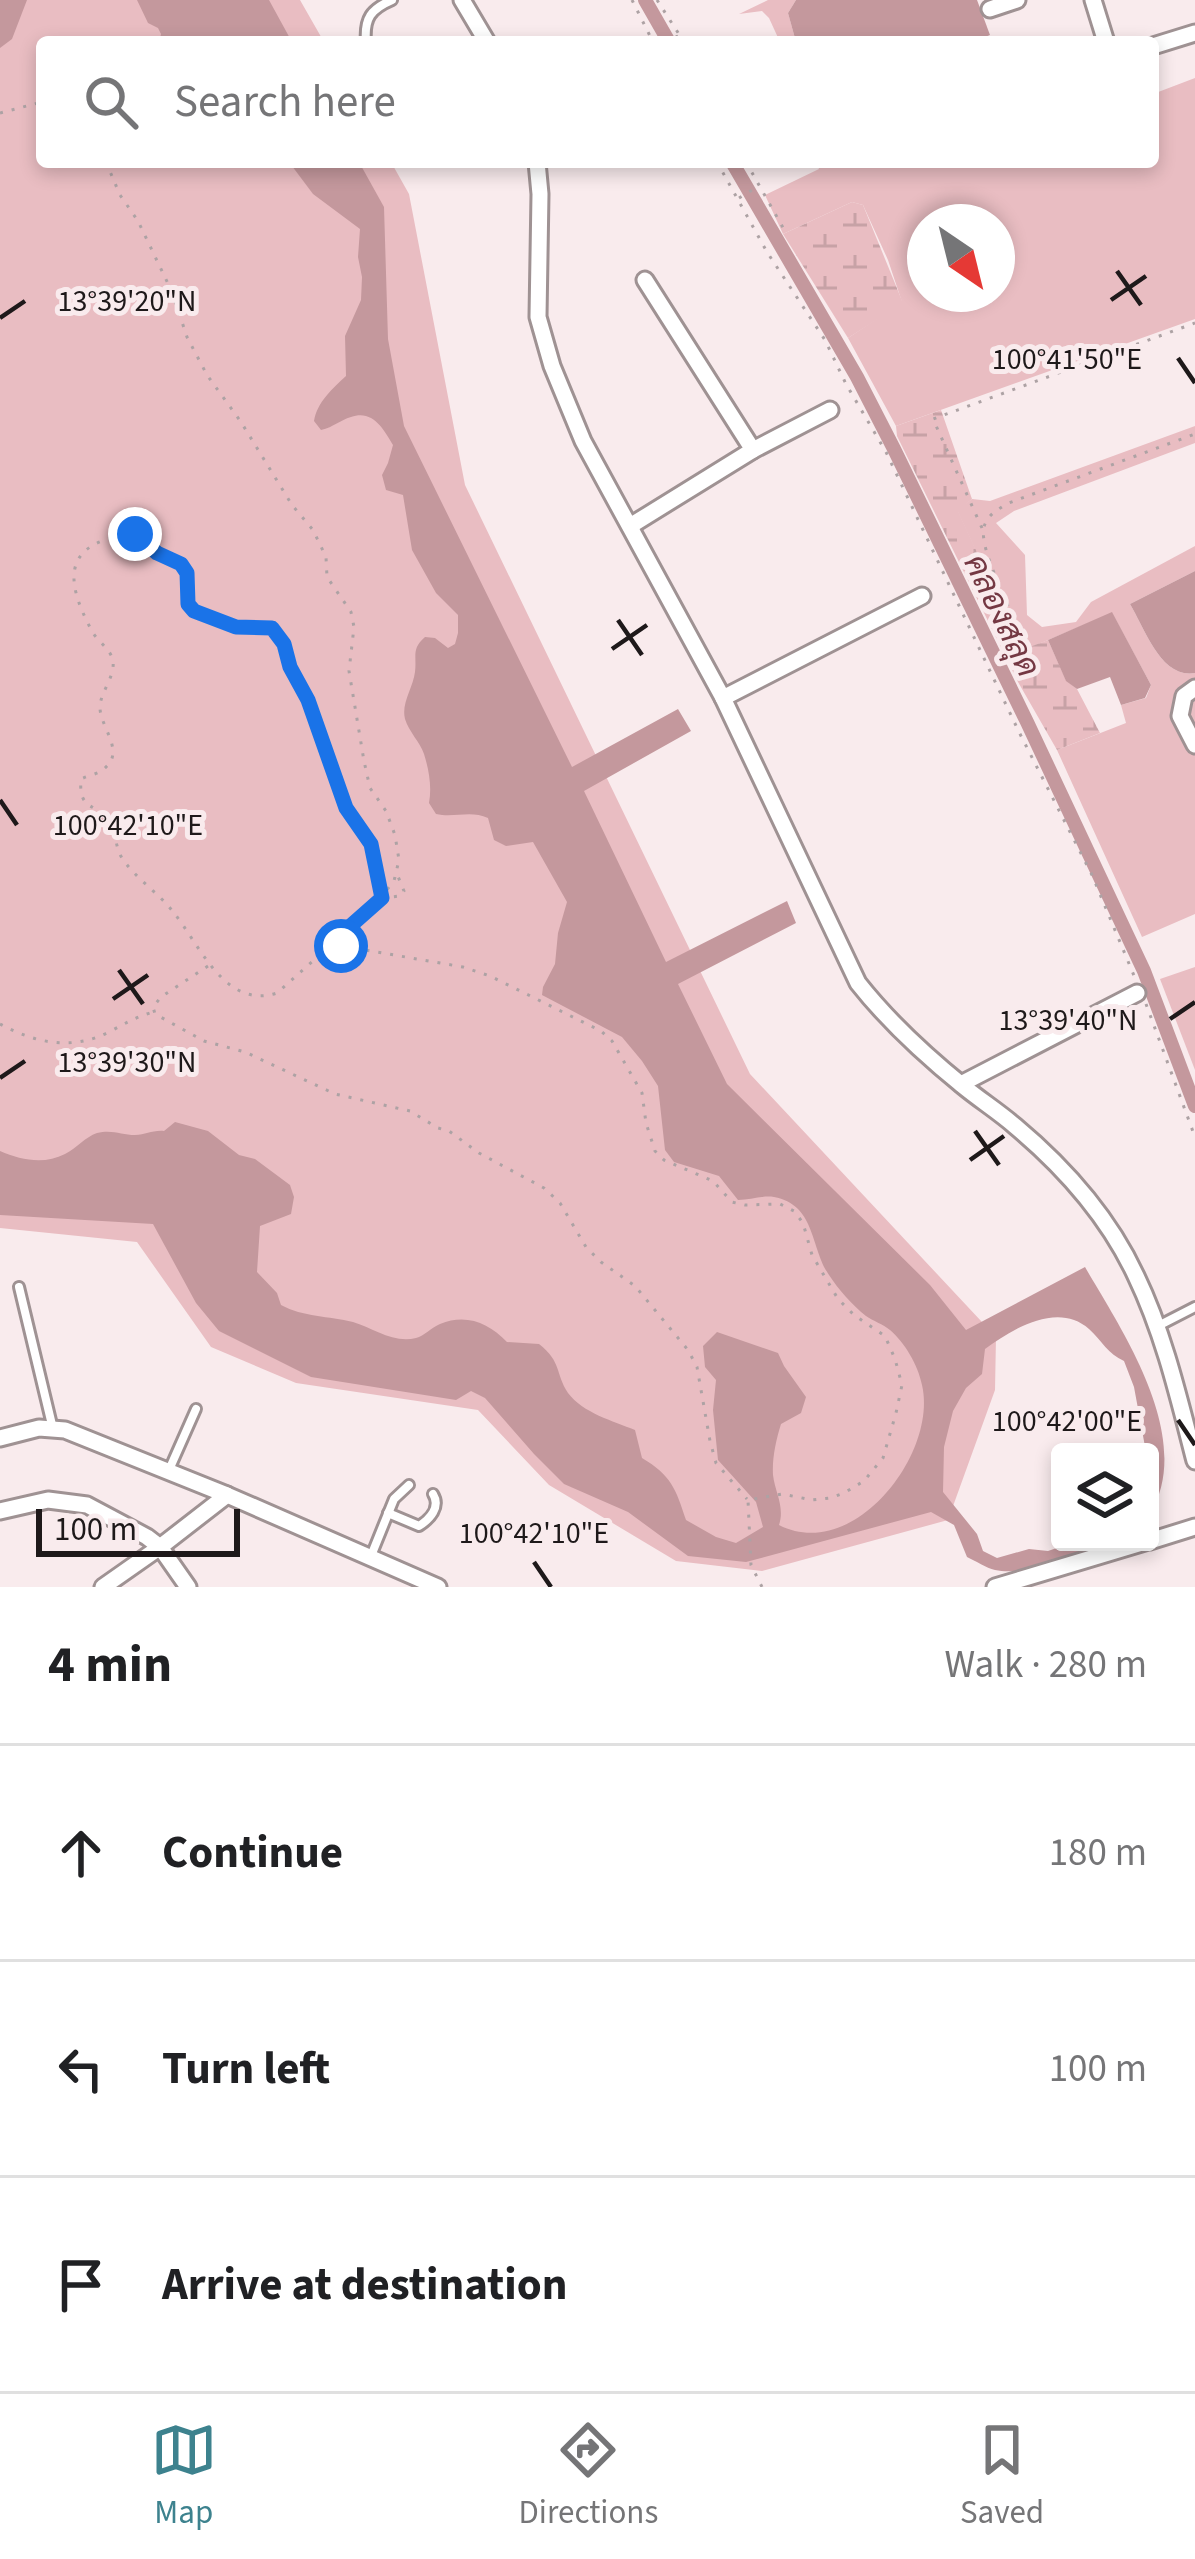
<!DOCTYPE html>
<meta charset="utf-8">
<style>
:root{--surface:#fff;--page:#f2f2f2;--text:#202124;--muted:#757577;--line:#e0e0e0;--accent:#3d828e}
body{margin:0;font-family:"Source Sans 3",Sarabun,sans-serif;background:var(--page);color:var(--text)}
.controls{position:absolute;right:36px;bottom:36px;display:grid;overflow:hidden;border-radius:12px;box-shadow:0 6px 18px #0003}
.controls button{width:108px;height:108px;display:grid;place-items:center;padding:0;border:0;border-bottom:3px solid var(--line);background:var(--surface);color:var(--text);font:60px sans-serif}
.compass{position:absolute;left:907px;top:204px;width:108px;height:108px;border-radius:50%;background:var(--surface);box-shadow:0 6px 18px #0003;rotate:145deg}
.scale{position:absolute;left:36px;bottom:30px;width:204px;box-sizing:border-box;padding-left:12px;border:6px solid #1e191a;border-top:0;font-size:33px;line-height:42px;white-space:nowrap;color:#1e191a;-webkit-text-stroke:9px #f9ebed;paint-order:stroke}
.stop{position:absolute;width:36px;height:36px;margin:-27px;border:9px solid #1a73e8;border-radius:50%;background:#fff}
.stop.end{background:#1a73e8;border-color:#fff;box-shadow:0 3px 12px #0008}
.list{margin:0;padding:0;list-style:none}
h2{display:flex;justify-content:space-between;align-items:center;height:156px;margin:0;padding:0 48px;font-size:51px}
h2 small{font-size:39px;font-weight:400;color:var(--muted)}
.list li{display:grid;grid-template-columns:78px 1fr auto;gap:36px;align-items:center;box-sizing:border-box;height:216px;padding:0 48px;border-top:3px solid var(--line)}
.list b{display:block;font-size:45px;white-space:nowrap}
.list em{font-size:39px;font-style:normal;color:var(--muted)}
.icon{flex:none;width:66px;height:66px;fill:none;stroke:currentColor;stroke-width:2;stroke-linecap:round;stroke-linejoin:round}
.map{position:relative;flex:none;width:1195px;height:1587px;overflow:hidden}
.search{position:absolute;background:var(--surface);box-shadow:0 6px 18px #0003;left:36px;right:36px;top:36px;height:132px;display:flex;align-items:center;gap:30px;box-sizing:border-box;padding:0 42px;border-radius:12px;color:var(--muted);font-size:45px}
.sheet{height:804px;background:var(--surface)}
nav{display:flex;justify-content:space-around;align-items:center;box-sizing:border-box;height:168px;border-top:3px solid var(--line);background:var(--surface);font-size:33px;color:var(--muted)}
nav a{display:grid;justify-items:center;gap:6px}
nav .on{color:var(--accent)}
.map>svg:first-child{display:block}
</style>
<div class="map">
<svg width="1195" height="1587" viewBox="0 0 1195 1587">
<defs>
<pattern id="wetland-marsh" width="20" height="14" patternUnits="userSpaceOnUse" patternTransform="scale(3)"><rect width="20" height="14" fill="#e9bdc2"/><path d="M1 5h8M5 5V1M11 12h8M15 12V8" fill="none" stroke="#c7a2a6"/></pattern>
</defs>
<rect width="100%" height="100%" fill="#f9ebed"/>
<g fill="#e9bdc2" fill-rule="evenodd">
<path d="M0,0H300L324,42H42V162H391L409,194L465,485L750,1074L996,1337L995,1390L948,1520L762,1571L676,1561L549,1485L478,1410L296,1383L211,1347L137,1242L0,1228Z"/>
<path d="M768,0H796L788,13L796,42H780L769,18L762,11L739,14Z"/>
<path d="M1195,78V319L896,426L848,338L902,302L888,260L863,205L852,202L783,234L765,195L819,169L816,162H948L950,167L963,162H1153V94ZM925,222H997V294H925Z"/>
<path d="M1195,426V443L1014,511L996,523L1025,555L1027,615L1042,627L1076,622L1091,602L1195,546V571L1130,604C1145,629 1161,679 1195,673V914L1142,937L1057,750L1126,723L1121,705L1146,698L1151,685L1112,613L1022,651L957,510L972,499L990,501Z"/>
<path d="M1195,967V1070L1160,979Z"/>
</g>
<g fill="url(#wetland-marsh)">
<path d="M852,202L863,205L903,303L848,338L783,234Z"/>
<path d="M941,410L972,499L958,511L1022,650L1048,640L1066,680L1077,689L1100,733L1057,750L1018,682L897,436L896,426Z"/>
</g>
<g fill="#c4989d">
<path d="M0,0H27L12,39L0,48Z"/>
<path d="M137,0H269L292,42H159L161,34L158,28L148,23Z"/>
<path d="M796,0H977L990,35L973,42H796L788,13Z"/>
<path d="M289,162H359L384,207L388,339L404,426L572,767L678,709L691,731L584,791L666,962L787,901L796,923L678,984L727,1084L930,1285L966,1330L1085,1267C1124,1334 1195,1438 1150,1514V1452H1146L1134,1387L1124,1361C1108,1354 1102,1341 1089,1329C1058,1301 1012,1329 985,1349L982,1374L966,1388L953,1411L944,1447L943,1492L977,1534L983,1551L997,1558L1029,1549L1048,1551L1074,1542H1110L1105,1545C1076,1555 1026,1577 995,1570C986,1568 976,1561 967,1557L954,1525L931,1512L746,1562L688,1556L628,1512L564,1484L534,1454L485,1398L471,1391L456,1400L311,1377L219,1331L196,1303L153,1224L0,1215V1151C21,1160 44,1165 65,1154C77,1148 85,1137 97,1133C112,1129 122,1135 135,1135C146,1135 152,1130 164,1131L175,1122L208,1131L239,1155L255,1159L290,1185L294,1197L291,1214L260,1226L257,1272L277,1293L281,1305C303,1317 329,1316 353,1322C373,1328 394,1344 416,1338C424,1336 432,1327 440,1324C466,1313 489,1323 507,1342L539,1344C562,1362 555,1373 568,1393C583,1413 613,1421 635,1430L642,1458C671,1475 676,1489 686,1520L716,1537L736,1543L763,1527L756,1502L718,1460L713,1410L716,1380L705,1367L703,1346L717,1332L778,1353L784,1366L806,1397L801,1413L781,1424C776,1440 772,1458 773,1475C775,1492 785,1507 779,1525C853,1563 938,1454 922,1385C918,1365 905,1343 890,1330C883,1324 873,1321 866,1316C853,1306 838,1289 829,1275C810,1247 816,1205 774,1197C763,1195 750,1200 738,1200L719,1176L674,1162L665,1150L658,1086L642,1061L622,1037L542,995L543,987L555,964L558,933L567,902L533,842L506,846L494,840L488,818C471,810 454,818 436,814L429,803C432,787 429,770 424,754C420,742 409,732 405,719C401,703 413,688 415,672C417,656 411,649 425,637L435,638L448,648L455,644L458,633V615L436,593L412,550L403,495L386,490L382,475L388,463L393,445C384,430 373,409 351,417C340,420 334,427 321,430L314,421C317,402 333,388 346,376L345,336L361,300L362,277L358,257L360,229L313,194Z"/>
<path d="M1195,571V673C1161,679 1145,629 1130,604Z"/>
<path d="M1112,612L1151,685L1145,698L1121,705L1110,677L1077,689L1066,681L1048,640Z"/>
</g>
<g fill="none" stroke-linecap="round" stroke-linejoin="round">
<g stroke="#c4989d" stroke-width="14">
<path d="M645,0L669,42"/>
<path d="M732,162L857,377L894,449L1027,722L1144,971L1195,1106"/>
</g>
<g stroke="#9f9293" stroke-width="14">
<g id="service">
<path d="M366,42C364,18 371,9 392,0"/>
<path d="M19,1287L53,1429"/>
<path d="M1158,1326L1195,1307"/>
<path d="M169,1470L196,1409"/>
<path d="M388,1513L419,1526C430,1519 441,1507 433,1494"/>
<path d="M371,1556L394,1499L409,1485"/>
</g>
</g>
<g stroke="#9f9293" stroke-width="21">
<g id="minor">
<path d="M462,0L487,42"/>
<path d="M1093,0L1106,42"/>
<path d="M990,9L1017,0"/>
<path d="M1153,46L1195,33"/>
<path d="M537,162L540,194L538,317L552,366L583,441L723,698L858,983C888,1021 926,1056 963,1086C980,1100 999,1112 1015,1126C1064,1167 1109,1218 1136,1276C1164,1334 1179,1399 1195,1461"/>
<path d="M753,450L830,410"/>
<path d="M630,526L753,450L645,280"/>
<path d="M1195,688L1184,696L1180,716L1195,745"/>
<path d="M723,698L922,596"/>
<path d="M961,1084L1137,993"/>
<path d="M0,1438L39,1428L65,1430L227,1495L438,1587"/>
<path d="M0,1511L48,1500L87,1505L147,1537L160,1547L188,1587"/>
<path d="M1150,1541L1195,1527"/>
<path d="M103,1587L160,1547L227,1495"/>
<path d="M995,1587L1145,1542"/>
</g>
</g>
<g stroke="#ada2a4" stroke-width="3" stroke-dasharray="3 9" stroke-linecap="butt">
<path d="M632,0L653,42"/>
<path d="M657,0L684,42"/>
<path d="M665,42L678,36"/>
<path d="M0,113L42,102"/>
<path d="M106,162L120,195L138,221L172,292L187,337L207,375L241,422L292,505L313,530L326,557L327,577L351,612L354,627L349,671L364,761L370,788L386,811L395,835L399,860L394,881L372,908L277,993C225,1010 200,945 174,913C159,893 135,878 122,858C115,847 116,832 110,822C98,802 78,813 81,779C89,775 100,774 106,767C125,750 99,726 100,706C101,691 115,677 113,661C111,649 97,641 92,631C62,576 65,541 135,534L157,553L181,564L187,573L188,604L195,611L236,627L272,628L279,634L290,667L308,700L346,808L371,844L382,898"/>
<path d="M717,162L767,252L825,340L846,384L886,452L1019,732L1092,875L1135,978"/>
<path d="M746,162L786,233"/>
<path d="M739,198L757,187"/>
<path d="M982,528L933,419L1195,323"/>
<path d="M1008,606C1001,587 977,542 985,524C989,514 998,510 1006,504L1195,434"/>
<path d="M382,898L400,896L404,891L397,874"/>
<path d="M331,944L463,967L490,976L601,1031L612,1041L642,1093L646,1123L655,1151L664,1160L713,1181L732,1202L745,1205L780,1204L794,1211L803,1223L812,1255L838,1299L854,1315L885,1336L895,1359L902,1385L896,1413L883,1458L864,1481L844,1493L830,1498L812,1500L782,1494L748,1500L751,1565L762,1587"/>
<path d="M208,966L161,997L153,1007L155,1014L204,1041L245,1052L335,1094L410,1111L438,1128L449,1131L479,1153L544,1188L560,1203L586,1247L601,1262L635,1286L688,1350L697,1367L710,1441L716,1463L747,1499"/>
<path d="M1146,1004L1195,1137"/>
<path d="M0,1024C35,1043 72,1051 109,1032C124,1024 136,1017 153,1012"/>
</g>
<use href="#service" stroke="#fff" stroke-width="8"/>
<use href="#minor" stroke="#fff" stroke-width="15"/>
</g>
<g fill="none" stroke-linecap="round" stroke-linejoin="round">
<path stroke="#1a73e8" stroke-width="15" d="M135,534L157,553L181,564L187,573L188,604L194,611L236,627L272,628L284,644L290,667L308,700L346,808L371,844L382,898L330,944L341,946"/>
</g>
<path fill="none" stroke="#1e191a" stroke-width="4.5" d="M1117,271L1141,305M1111,300L1146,276M0,318L25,301M1178,358L1195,383M618,620L642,655M612,649L647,625M0,800L17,825M119,970L143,1004M113,999L148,975M1170,1019L1195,1002M0,1078L25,1061M975,1131L999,1165M970,1160L1004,1136M1178,1420L1195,1445M534,1562L551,1587"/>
<g text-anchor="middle" stroke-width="10" stroke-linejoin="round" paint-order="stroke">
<g font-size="33" font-style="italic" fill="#743843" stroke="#f9ebed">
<text transform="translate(1003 615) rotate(64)" y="12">คลองสลุด</text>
</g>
</g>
<g font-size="30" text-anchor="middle" fill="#1e191a" stroke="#f9ebed" stroke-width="10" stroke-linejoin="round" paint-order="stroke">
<text x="127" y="311">13°39'20"N</text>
<text x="1067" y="369">100°41'50"E</text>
<text x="128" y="835">100°42'10"E</text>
<text x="1068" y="1030">13°39'40"N</text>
<text x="127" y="1072">13°39'30"N</text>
<text x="1067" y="1431">100°42'00"E</text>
<text x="534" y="1543">100°42'10"E</text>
</g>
</svg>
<div class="controls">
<button><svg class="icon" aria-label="layers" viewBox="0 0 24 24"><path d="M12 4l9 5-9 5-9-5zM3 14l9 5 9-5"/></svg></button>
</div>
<svg class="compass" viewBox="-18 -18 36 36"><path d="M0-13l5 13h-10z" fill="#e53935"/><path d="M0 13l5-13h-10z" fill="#757577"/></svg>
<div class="scale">100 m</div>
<div class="stop" style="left:341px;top:946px"></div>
<div class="stop end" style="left:135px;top:534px"></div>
<div class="search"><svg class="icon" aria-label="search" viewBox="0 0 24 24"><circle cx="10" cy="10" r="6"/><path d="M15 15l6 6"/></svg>Search here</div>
</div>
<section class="sheet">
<h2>4 min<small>Walk · 280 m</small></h2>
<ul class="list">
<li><svg class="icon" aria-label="ahead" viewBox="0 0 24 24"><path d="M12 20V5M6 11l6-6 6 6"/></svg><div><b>Continue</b></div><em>180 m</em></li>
<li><svg class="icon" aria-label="left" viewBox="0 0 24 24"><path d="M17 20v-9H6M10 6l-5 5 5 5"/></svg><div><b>Turn left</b></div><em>100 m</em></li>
<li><svg class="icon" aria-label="arrive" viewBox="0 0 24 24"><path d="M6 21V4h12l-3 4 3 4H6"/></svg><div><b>Arrive at destination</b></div></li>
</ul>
</section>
<nav>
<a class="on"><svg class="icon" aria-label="map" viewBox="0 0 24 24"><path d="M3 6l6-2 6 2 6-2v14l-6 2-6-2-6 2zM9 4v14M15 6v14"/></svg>Map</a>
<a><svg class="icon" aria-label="directions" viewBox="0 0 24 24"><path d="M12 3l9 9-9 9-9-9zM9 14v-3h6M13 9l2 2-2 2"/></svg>Directions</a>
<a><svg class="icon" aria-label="saved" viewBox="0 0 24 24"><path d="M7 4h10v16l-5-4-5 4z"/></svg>Saved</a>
</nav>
